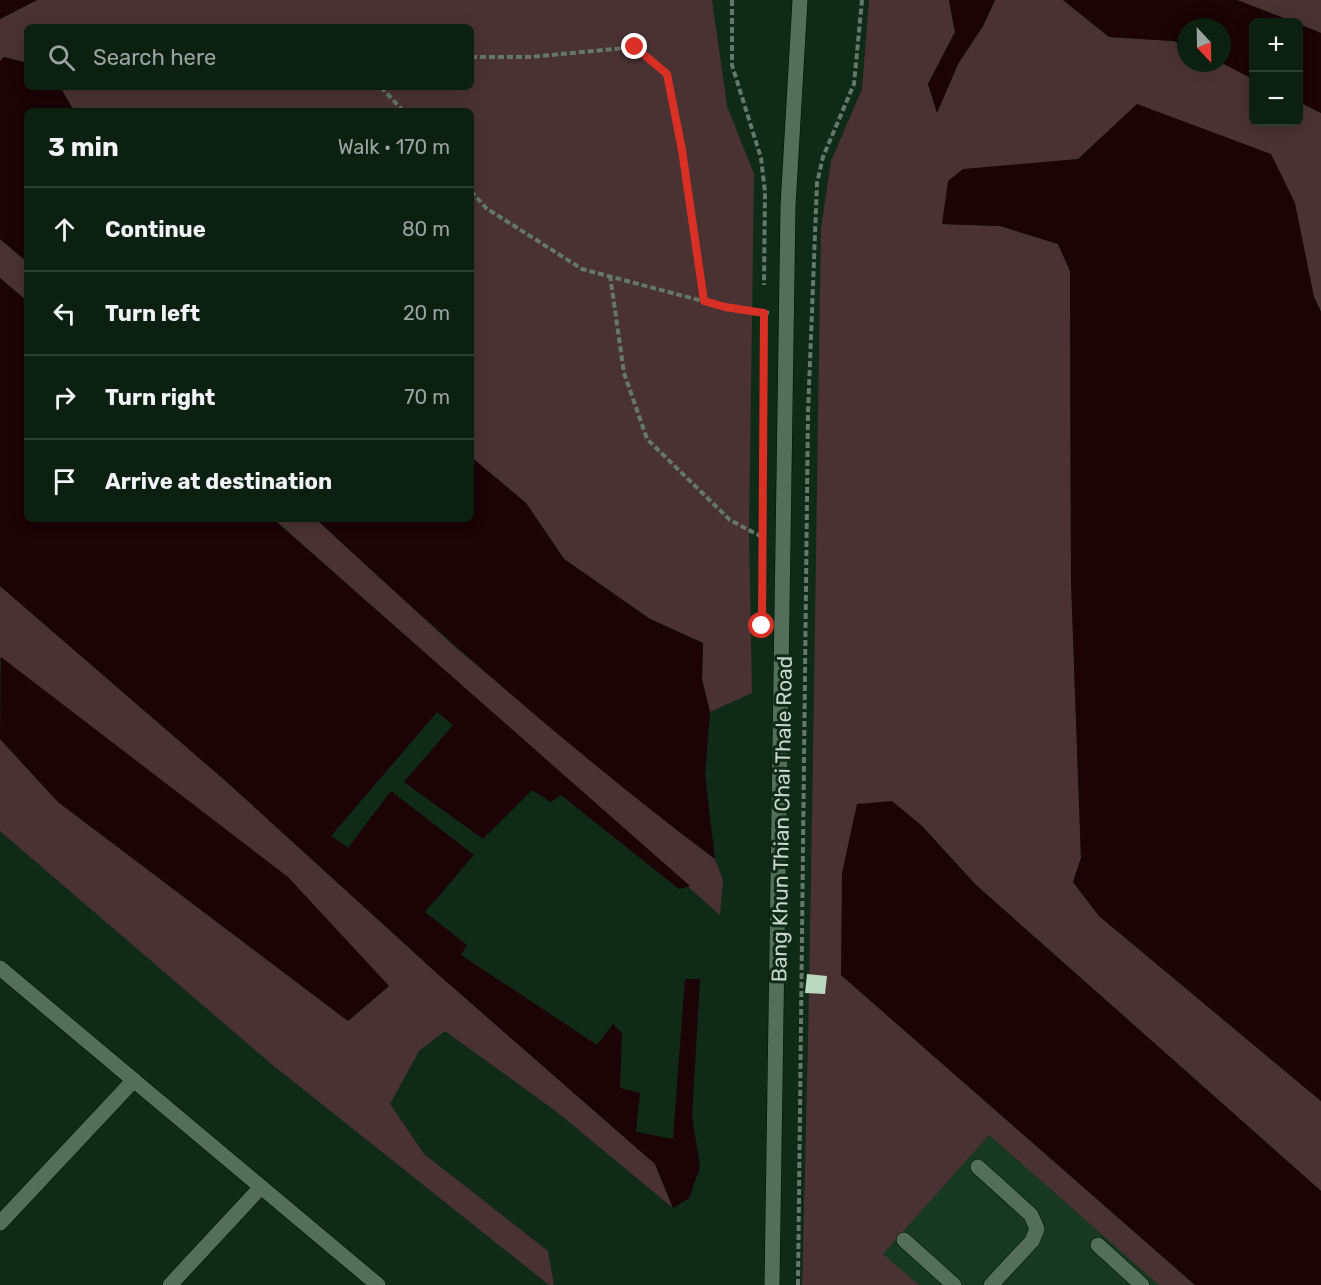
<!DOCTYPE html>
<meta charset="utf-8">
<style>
:root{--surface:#0b2011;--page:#14281a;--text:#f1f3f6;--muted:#9aa39f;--line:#2b3e31}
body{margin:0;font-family:Rubik,sans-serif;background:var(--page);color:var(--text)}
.controls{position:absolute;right:18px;top:18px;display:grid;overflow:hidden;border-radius:9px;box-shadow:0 3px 15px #0003}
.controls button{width:54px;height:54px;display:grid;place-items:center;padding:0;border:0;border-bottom:2px solid var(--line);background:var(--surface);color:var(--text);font:30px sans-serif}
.compass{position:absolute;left:1177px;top:18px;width:54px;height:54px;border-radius:50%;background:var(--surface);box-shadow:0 3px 15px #0003;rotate:158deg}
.stop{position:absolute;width:18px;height:18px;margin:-14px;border:4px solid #d93025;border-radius:50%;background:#fff}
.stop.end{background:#d93025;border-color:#fff;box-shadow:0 2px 6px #0008}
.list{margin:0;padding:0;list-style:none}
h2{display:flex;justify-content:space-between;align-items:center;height:78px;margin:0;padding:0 24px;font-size:26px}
h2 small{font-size:20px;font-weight:400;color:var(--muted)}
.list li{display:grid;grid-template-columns:39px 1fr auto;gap:18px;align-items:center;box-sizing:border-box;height:84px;padding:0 24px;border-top:2px solid var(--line)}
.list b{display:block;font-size:22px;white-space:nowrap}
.list em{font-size:20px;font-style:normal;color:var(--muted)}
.icon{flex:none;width:33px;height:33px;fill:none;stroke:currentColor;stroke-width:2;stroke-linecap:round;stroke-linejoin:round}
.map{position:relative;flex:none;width:1321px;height:1285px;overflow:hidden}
.search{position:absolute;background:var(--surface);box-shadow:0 3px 15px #0003;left:24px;top:24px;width:450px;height:66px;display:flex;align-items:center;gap:15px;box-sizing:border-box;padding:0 21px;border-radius:9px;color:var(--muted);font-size:22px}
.panel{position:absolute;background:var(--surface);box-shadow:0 3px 15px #0003;left:24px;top:108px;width:450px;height:414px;border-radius:9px}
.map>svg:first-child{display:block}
</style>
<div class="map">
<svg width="1321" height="1285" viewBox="0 0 1321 1285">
<rect width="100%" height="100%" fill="#0f2a17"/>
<path fill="#173821" d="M989,1135L1159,1285H851Z"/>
<g fill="#4a3233">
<path d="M37,0H712L727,106L754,174L749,532L752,693L710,712L702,680L703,643L650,619L564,559L526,503L471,457V111H74L60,87H471V27H27V63L4,57L0,61V19Z"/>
<path d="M869,0H949L955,32L928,84L937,112L958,64L983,26L995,0H1063L1109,37L1173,41L1186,45V63H1222L1253,79L1254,122H1298L1299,102L1321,113V312L1314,297L1138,105L1078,159L1041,164L942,224L1000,226L1058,244L1070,271L1071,581L1081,858L1073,882L1099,916L1321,1101V1191L975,884L921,825L841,975L1195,1285H1159L989,1135L883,1254L919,1285H802C812,933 815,580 821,228L831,161L862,89Z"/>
<path d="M1237,0H1321V33Z"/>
<path d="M0,239L27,262V301L0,278Z"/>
<path d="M274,519H316L457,649L673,827L715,859L723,880L720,915Z"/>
<path d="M0,586L228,783L440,976L655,1164L673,1208L557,1112L445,1031L419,1051L390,1104L424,1154L548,1251L554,1285H549L269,1062L0,831V739L58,802L348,1021L389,986L0,658Z"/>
</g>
<g fill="#1b0306">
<path d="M0,0H37L0,19Z"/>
<path d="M949,0H995L983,26L958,64L937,113L928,84L955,32Z"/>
<path d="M1063,0H1237L1294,22H1254L1253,79L1222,63V27H1186V45L1173,41L1109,37Z"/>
<path d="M1299,24L1321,33V113L1299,102Z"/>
<path d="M4,57L27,63V87H60L74,111H27V262L0,239V61Z"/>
<path d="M1137,104L1271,154L1295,203L1314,297L1321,312V1101L1099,916L1073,882L1081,858L1071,581L1070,271L1058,244L1000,226L942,224L948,181L963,169L1078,159Z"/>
<path d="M0,278L27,301V519H273L690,886L679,889L561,795L551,802L532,790L483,839L404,782L453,725L437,712L331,836L348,848L391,791L474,855L425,912L467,945L461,955L597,1045L613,1024L622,1033L620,1088L640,1093L636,1132L673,1139L685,979H700L692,1116L700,1167L689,1198L673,1208L655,1164L440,976L228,783L0,586Z"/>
<path d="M471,457L526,503L564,559L650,619L703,643L702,680L710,712L705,775L715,859C575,754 444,638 316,519H471Z"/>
<path d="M1,657L288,877L389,986L348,1021L58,802L0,739Z"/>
<path d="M892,801L921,825L975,884L1321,1191V1285H1195L841,975L842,873L857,804Z"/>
</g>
<path fill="#bad9c0" d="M807,974L827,976L825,994L805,993Z"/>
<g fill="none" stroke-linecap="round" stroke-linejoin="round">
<g stroke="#001203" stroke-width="16">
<g id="service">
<path d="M978,1167L1031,1215L1037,1229L1032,1241L991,1285"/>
<path d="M904,1240L954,1285"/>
<path d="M1098,1245L1142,1285"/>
</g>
</g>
<g stroke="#001203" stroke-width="16">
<g id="minor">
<path d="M0,968L378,1285"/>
<path d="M0,1223L134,1080"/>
<path d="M170,1285L261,1187"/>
</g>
</g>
<g stroke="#001203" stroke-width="16">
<path id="secondary" d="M772,1285L788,206L800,0"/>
</g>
<g stroke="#637868" stroke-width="4" stroke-dasharray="6 3" stroke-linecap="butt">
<path d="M732,0V65L761,158L765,192L764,285"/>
<path d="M471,57H530L635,47L667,74L682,150L704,301"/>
<path d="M381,87L403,111"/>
<path d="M471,191L486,208L582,269L725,307L769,313"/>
<path d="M610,275L624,373L647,439L730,520L764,538"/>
<path d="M798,1285L808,413L817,183L823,157L854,84L862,0"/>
</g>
<use href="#service" stroke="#536f59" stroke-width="15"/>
<use href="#minor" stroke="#536f59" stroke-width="15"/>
<use href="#secondary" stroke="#536f59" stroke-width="15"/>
</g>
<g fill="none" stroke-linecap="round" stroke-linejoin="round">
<path stroke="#d93025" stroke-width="8" d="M635,47L667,74L682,150L704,301L725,307L764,313L762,626"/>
</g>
<g text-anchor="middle" stroke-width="6" stroke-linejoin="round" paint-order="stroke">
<g font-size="21" fill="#c7d6c9" stroke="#0f2a17">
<text transform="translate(782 819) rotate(-89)" y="7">Bang Khun Thian Chai Thale Road</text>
</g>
</g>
</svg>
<div class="controls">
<button>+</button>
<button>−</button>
</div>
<svg class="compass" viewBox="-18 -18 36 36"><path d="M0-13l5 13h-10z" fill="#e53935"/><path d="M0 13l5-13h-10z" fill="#9aa39f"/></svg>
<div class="stop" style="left:762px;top:626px"></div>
<div class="stop end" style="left:635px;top:47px"></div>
<div class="search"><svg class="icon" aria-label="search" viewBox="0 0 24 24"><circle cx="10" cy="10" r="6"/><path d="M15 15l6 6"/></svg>Search here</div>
<section class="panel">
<h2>3 min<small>Walk · 170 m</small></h2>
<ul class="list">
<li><svg class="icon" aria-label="ahead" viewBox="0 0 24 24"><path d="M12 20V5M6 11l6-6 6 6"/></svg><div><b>Continue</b></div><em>80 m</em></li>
<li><svg class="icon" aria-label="left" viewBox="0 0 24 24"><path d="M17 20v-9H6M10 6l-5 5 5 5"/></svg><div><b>Turn left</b></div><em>20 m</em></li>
<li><svg class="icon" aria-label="right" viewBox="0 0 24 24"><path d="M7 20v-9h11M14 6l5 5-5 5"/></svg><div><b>Turn right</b></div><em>70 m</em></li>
<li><svg class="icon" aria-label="arrive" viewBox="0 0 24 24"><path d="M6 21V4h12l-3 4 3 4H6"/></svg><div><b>Arrive at destination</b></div></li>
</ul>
</section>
</div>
